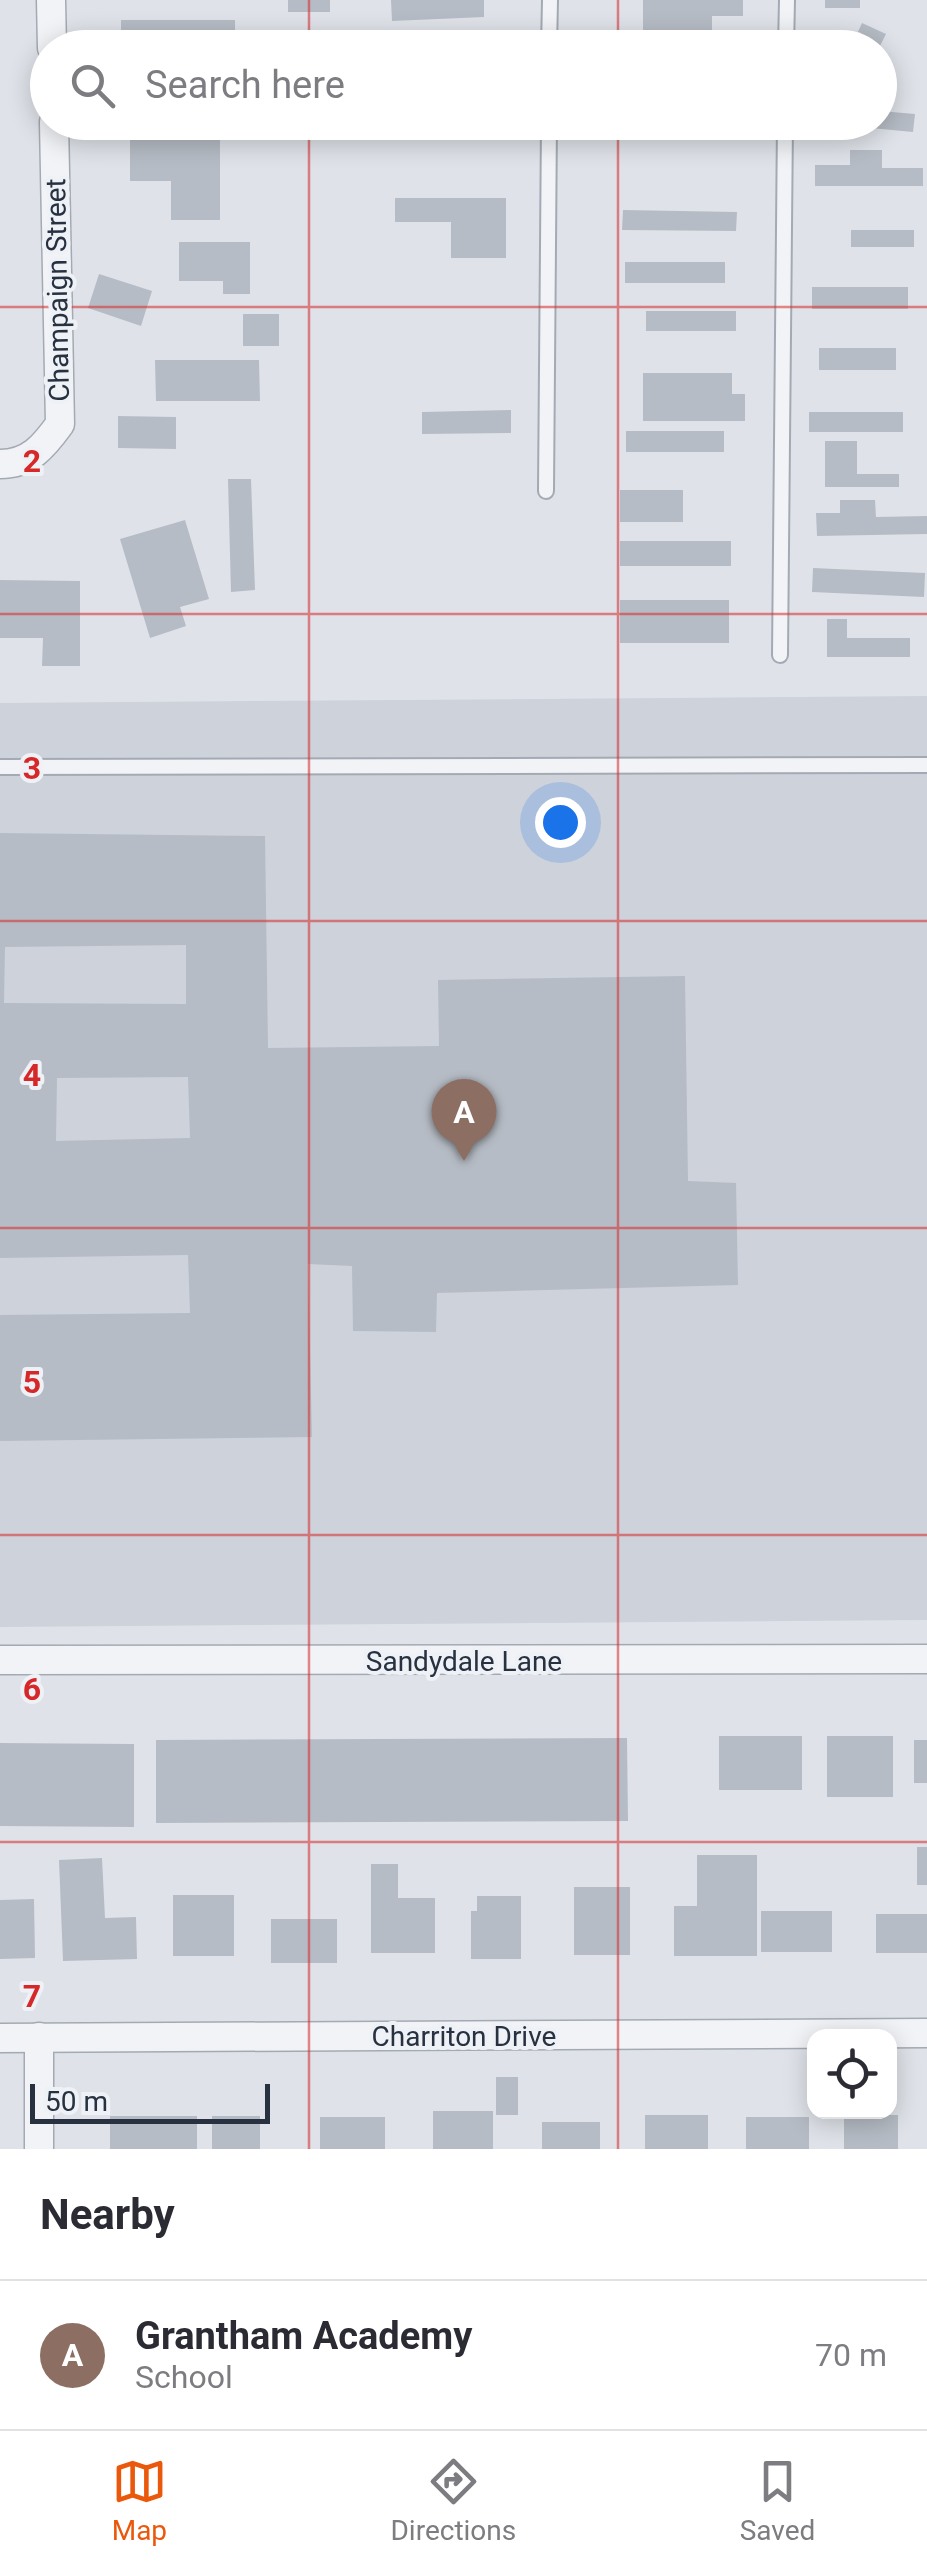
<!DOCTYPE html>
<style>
:root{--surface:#fff;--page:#f2f2f3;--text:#2b2b33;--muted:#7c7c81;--line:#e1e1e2;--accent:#ea580c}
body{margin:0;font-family:Roboto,sans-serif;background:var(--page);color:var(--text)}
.controls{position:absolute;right:30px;bottom:30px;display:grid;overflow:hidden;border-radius:20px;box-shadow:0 5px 25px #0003}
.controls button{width:90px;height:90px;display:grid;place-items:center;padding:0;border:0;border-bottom:2px solid var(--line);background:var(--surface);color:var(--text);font:50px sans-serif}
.scale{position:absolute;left:30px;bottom:25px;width:240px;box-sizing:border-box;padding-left:10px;border:5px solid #273140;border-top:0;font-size:28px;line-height:35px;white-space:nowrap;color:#273140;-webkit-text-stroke:8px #eef2f6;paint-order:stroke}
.you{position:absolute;left:560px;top:822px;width:35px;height:35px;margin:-25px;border:8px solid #fff;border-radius:50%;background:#1a73e8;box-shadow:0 0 0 15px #1a73e833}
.badge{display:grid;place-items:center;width:65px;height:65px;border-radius:50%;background:var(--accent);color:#fff;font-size:32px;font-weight:700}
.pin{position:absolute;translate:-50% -82px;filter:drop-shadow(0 2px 5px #0008)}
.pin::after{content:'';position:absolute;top:52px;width:35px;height:30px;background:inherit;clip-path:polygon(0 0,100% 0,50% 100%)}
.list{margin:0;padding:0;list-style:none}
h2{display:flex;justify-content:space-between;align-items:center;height:130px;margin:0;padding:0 40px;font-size:42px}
h2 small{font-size:32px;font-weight:400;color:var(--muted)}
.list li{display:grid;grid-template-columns:65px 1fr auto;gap:30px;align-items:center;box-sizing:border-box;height:150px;padding:0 40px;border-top:2px solid var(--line)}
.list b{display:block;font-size:38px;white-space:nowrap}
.list p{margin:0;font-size:32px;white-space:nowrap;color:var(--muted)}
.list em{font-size:32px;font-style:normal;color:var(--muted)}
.icon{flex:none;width:55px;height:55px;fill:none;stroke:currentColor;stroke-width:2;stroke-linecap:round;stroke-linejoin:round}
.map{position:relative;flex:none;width:927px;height:2149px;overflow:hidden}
.search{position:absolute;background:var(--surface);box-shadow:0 5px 25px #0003;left:30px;right:30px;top:30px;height:110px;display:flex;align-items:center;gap:25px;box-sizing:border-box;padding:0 35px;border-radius:55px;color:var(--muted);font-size:38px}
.sheet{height:280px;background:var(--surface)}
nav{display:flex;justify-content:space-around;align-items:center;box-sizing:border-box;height:140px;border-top:2px solid var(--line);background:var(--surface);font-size:28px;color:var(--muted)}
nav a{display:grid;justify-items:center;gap:5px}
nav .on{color:var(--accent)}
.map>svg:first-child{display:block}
</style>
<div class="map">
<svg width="927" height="2149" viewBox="0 0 927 2149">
<rect width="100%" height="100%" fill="#dfe3e9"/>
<path fill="#cdd2db" d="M927,696V1620L0,1627V703Z"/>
<g fill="#b6bcc5" fill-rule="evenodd">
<rect x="288" y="0" width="42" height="12"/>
<path d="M391,0H484V17L392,21Z"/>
<path d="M643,0H743V16H712V30H643Z"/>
<rect x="825" y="0" width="35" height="8"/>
<rect x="121" y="20" width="114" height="23"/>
<path d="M862,23L886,34L879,48L852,45Z"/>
<rect x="288" y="42" width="36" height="6"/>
<path d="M880,111L915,114L913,132L839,125V122H880Z"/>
<rect x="626" y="122" width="115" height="7"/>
<path d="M130,134H220V220H171V181H130Z"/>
<path d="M850,150H882V168H923V186H815V165H850Z"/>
<path d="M395,198H506V258H451V222H395Z"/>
<path d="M623,210L737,212L736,231L622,230Z"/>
<rect x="851" y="230" width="63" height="17"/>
<path d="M179,242H250V294H223V281H179Z"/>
<rect x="625" y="262" width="100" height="21"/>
<path d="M99,274L152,291L141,326L88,308Z"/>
<rect x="812" y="287" width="96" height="22"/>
<rect x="646" y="311" width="90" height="20"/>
<rect x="243" y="314" width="36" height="32"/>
<rect x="819" y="348" width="77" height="22"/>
<path d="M155,360H259L260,401H156Z"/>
<path d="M643,373H732V394H745V421H643Z"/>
<path d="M511,410V433L422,434V412Z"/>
<rect x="809" y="412" width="94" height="20"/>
<path d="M118,416L176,417V449L118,448Z"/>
<rect x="626" y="431" width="98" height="21"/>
<path d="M825,441H857V474H899V487H825Z"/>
<path d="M228,479H251L255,590L231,592Z"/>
<rect x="620" y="490" width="63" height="32"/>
<path d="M840,500H875L876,517L927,516V534L817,536L816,513H840Z"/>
<path d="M185,520L209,599L180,607L186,626L150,638L120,539Z"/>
<rect x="620" y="541" width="111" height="25"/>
<path d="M813,568L925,573L924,597L812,592Z"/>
<path d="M0,580L80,581V666H42L43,638H0Z"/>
<rect x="620" y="600" width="109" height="43"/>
<path d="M827,619H847V638H910V657H827Z"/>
<path d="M0,833L265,836L268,1048L439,1046L438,980L685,976L688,1181L736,1183L738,1285L437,1293L436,1332L353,1331L352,1266L308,1264L312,1437L0,1441V1315L190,1313L188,1255L0,1258ZM186,945V1004L4,1003L5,947ZM188,1077L190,1138L56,1141L57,1078Z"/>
<rect x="719" y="1736" width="83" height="54"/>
<rect x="827" y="1736" width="66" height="61"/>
<path d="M627,1738L628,1821L156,1823V1740Z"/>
<rect x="914" y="1740" width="13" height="43"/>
<path d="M0,1743L134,1744V1827L0,1826Z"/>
<rect x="917" y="1847" width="10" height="38"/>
<path d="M697,1855H757V1956H674V1906H697Z"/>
<path d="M102,1858L105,1918L136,1917L137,1959L63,1961L59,1860Z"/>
<path d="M371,1864H398V1898H435V1953H371Z"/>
<rect x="574" y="1887" width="56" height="68"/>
<rect x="173" y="1895" width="61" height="61"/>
<path d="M477,1896H521V1959H471V1911H477Z"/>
<path d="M34,1899L35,1958L0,1959V1900Z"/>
<rect x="761" y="1911" width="71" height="41"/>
<rect x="876" y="1914" width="51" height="39"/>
<rect x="271" y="1919" width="66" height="44"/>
<rect x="496" y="2077" width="22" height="38"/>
<rect x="433" y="2111" width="60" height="38"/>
<rect x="645" y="2115" width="63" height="34"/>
<rect x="844" y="2115" width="54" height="34"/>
<rect x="110" y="2116" width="87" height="33"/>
<rect x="212" y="2116" width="48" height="33"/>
<rect x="320" y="2117" width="65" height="32"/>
<rect x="746" y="2117" width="63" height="32"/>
<rect x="542" y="2122" width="58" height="27"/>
</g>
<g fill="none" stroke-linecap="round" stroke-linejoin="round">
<g stroke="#a4aab3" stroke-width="18">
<g id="service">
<path d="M549,48L550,0"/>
<path d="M786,48L787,0"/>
<path d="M546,491L549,122"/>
<path d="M780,655L785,122"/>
<path d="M0,767L927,765"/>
</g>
</g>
<g stroke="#a4aab3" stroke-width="31">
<g id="minor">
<path d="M51,0L52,48"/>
<path d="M0,464C30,464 44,446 60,424L54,122"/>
<path d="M0,1660L927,1659"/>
<path d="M39,2037V2149"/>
<path d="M0,2038L927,2033"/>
</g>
</g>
<use href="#service" stroke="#f2f3f7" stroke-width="14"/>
<use href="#minor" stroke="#f2f3f7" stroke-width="28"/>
</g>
<path fill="none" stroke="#d62828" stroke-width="2.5" stroke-opacity="0.55" d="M309,0V48M618,0V48M309,122V2149M618,122V2149M0,307H927M0,614H927M0,921H927M0,1228H927M0,1535H927M0,1842H927"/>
<g text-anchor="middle" stroke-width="8" stroke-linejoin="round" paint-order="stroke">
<g font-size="28" fill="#273140" stroke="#eef2f6">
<text transform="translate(57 290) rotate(-91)" y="10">Champaign Street</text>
<text x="464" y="1671">Sandydale Lane</text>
<text x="464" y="2046">Charriton Drive</text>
</g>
</g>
<g font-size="32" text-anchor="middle" font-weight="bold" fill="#d62828" stroke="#eef2f6" stroke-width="8" stroke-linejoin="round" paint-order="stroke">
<text x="32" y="472">2</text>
<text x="32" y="779">3</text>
<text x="32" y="1086">4</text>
<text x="32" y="1393">5</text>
<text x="32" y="1700">6</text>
<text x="32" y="2007">7</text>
</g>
</svg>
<div class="controls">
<button><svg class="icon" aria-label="locate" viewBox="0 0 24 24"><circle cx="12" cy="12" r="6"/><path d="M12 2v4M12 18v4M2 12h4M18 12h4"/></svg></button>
</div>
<div class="scale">50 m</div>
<div class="you"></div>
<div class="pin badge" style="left:464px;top:1161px;background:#8d6e63">A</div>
<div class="search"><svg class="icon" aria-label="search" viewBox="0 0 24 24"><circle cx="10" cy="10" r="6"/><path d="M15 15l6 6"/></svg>Search here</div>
</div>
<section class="sheet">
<h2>Nearby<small></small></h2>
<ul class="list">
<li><span class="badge" style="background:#8d6e63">A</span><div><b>Grantham Academy</b><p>School</p></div><em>70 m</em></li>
</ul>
</section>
<nav>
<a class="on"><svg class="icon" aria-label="map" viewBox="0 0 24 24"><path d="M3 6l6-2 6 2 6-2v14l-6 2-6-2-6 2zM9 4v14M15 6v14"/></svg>Map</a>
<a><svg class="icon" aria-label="directions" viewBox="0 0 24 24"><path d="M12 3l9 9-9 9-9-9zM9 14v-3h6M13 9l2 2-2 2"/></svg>Directions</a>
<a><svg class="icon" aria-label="saved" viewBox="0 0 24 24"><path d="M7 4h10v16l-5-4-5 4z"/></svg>Saved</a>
</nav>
